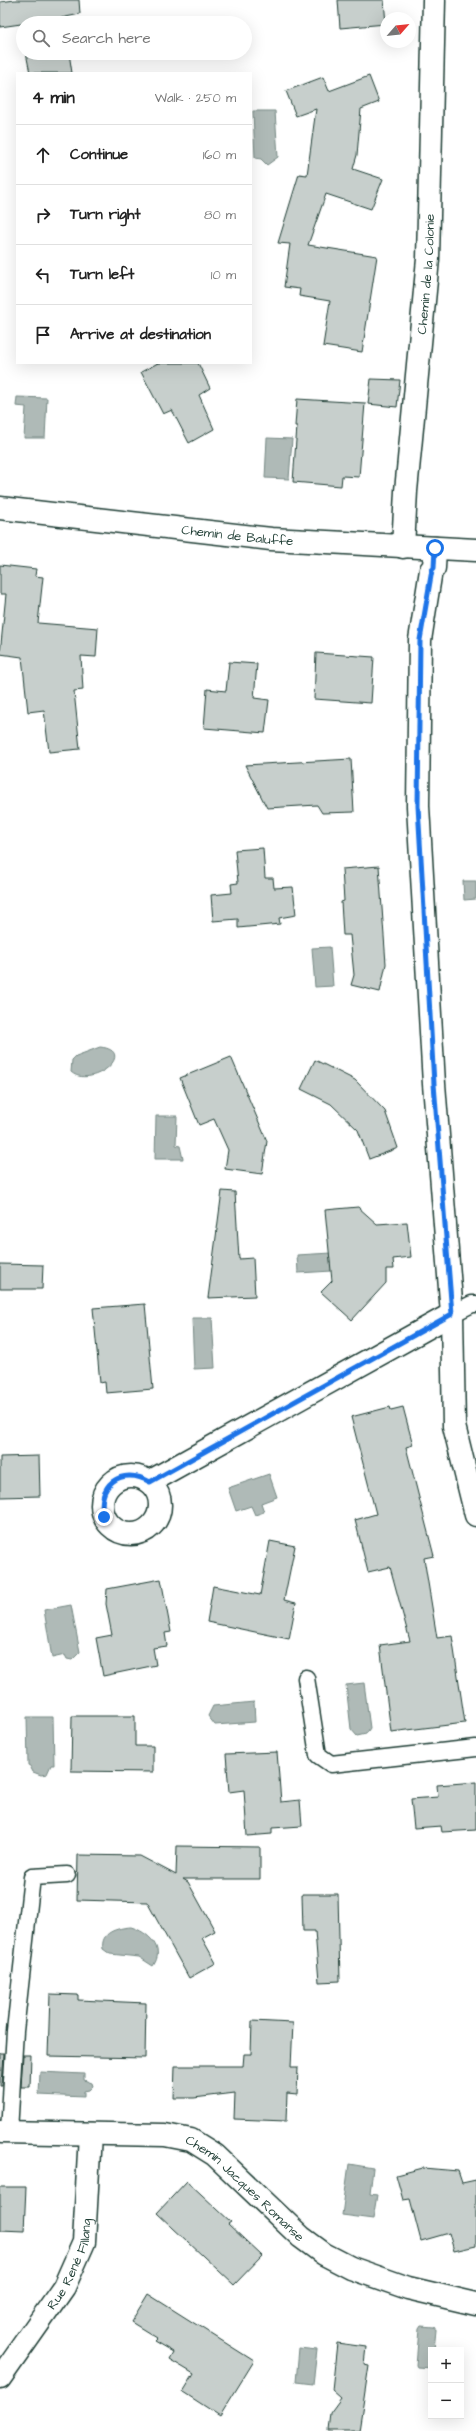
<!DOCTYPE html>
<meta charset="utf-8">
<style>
:root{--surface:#fff;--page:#f2f2f2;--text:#222;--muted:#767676;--line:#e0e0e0}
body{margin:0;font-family:"Architects Daughter",sans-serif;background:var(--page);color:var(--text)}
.controls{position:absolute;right:12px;bottom:12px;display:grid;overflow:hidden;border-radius:0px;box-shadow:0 4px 16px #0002}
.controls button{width:36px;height:36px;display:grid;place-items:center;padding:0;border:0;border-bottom:1px solid var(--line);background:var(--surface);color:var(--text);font:20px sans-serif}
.compass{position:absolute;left:380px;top:12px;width:36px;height:36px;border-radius:50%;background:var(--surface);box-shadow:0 4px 16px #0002;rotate:62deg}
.stop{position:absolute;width:12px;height:12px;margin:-9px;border:3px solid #1a73e8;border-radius:50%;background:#fff}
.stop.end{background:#1a73e8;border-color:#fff;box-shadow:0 1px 4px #0008}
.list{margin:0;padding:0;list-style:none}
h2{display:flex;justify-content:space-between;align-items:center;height:52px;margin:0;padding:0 16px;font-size:17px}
h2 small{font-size:13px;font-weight:400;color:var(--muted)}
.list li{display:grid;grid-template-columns:26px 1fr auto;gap:12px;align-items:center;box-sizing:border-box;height:60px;padding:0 16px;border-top:1px solid var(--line)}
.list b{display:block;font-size:15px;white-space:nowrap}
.list em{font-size:13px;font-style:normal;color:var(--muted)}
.icon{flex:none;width:22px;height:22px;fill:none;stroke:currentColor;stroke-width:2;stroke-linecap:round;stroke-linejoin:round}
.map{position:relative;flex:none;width:476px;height:2431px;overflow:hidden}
.search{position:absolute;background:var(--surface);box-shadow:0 4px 16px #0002;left:16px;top:16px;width:236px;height:44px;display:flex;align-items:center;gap:10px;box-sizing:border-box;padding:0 14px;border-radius:22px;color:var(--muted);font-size:15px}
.panel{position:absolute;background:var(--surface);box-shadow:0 4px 16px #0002;left:16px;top:72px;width:236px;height:292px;border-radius:0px}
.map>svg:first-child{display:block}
</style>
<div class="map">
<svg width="476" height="2431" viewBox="0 0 476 2431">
<rect width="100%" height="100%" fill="#fff"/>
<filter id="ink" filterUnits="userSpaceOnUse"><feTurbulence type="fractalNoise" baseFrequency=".025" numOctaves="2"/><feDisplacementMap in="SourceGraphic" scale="8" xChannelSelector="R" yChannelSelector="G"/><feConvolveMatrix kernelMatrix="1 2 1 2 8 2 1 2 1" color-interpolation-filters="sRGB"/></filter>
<g filter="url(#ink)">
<g fill="#afbab7" stroke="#758883">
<path d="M253,111H275L278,157L267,165L261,159L255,158Z"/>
<path d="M17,397L47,398L45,438H24L26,407L16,406Z"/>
<path d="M267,438L292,439L289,479L265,478Z"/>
<path d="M463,881H476V899L464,900Z"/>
<path d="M330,947L333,986L315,987L312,948Z"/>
<path d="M100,1047C139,1051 91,1090 71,1072L72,1060L76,1056Z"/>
<path d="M156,1116H177L176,1145L180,1146L183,1159H155Z"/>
<path d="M331,1253L332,1271L298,1273L297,1255Z"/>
<path d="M192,1318H212L215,1368L194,1369Z"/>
<path d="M269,1474L277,1497L261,1503L264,1512L255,1515L251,1506L236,1511L228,1488Z"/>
<path d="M71,1605L80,1652L72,1660L67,1659L65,1655L52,1658L44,1610Z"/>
<path d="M364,1683L370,1728L366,1734L357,1736L351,1729L346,1685Z"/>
<path d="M254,1702L255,1722L215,1725L208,1716L213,1706Z"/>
<path d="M27,1717H53L54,1765H51L47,1774L41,1775L33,1772L30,1766L28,1765Z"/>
<path d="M131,1927C148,1932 166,1948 153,1966L139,1957L110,1954L103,1949C100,1932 117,1928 131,1927Z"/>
<path d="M40,2072L84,2074V2080L92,2083L93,2086L89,2090L84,2091V2097L39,2095Z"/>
<path d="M349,2164L373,2168L370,2194L377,2195L373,2219L342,2215Z"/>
<path d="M421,2326L434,2327L436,2330L434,2350H431V2368L417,2367L416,2365L419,2329Z"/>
<path d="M299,2348L317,2350L313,2384L296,2382Z"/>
</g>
<g fill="#c7cfcc" stroke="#1f3d34">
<path d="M15,0H79L80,14L61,18L62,23H23V34L21,24L0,27V2Z"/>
<path d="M338,0H384L386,24L340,28Z"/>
<path d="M26,53H69L72,73H30Z"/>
<path d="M369,76L379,102L361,109L357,155L353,169L383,179L371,209L326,194L308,245L377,256L362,352L323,346L330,301L299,296L300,289L284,287L290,244L278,243L299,174L307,175L316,109L296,116L286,91L323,77L329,91Z"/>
<path d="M158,363H198L210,388L199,395L214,429L189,443L172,410L163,414L141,372Z"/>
<path d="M371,379L400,380L397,407L368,404Z"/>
<path d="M297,399L365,403L359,477L342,476L341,486L293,482L297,426H295Z"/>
<path d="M0,565L36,569L35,576L43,577L38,623L98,628L96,657L81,656L83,690L74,691L80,749L49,752L44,710L28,712L22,657L0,654L6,594H0Z"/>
<path d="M316,653L374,657L371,703L314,699Z"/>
<path d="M229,662L257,664L254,698L269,700L265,733L204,728L207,689L226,691Z"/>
<path d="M351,759L354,812L322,813L317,805L267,808L245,765Z"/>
<path d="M263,848L265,878H273L274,888L293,887L296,915L279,918L280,924L238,928V919L213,921L211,895L232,893L231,884L238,883L235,850Z"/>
<path d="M379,866L386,964L380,992L351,985L354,975L350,935H343L341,902L344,901L342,869Z"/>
<path d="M231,1057L267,1141L262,1174L225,1169L228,1150L214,1119L199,1125L180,1078Z"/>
<path d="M315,1060L355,1080L385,1111L398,1148L369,1159L358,1130L331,1104L301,1089Z"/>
<path d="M222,1191L235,1192L239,1259L253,1258L255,1296L208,1298Z"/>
<path d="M358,1207L377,1224L407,1222L411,1257L393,1259L394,1269H386V1283L352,1320L321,1292L332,1281L325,1210Z"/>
<path d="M0,1264L43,1265L42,1289H0Z"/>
<path d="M145,1304L153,1389L106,1393L105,1382L100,1383L93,1308Z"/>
<path d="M390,1407L391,1410L403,1407L413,1445L406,1447L434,1556L424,1558L437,1638L452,1636L465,1723L391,1732L380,1645L410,1641L390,1567L368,1572L355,1520L376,1514L351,1417Z"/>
<path d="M39,1456L40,1496L0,1497V1457Z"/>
<path d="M270,1541L295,1546L284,1600L296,1603L289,1639L207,1622L213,1586L260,1595Z"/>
<path d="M161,1579L171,1632L165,1633L167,1646L153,1648L156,1665L103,1676L96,1638L112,1635L106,1604L107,1589Z"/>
<path d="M72,1716H135V1746H153V1772L71,1771Z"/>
<path d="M277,1752L281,1802L300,1800L302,1826L272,1828V1834L247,1836L244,1790L229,1792L226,1754Z"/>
<path d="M476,1782V1830L442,1832L441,1826L414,1828L411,1799L438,1797L437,1785Z"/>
<path d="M177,1846L260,1847V1879H183L188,1882L215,1931L202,1938L216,1963L189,1978L147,1902L77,1900L78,1855L140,1856L176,1875Z"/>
<path d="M302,1894H338L340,1981L319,1982L315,1931H303Z"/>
<path d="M50,1994L78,1995V2000L146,2003L145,2058L48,2056Z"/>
<path d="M252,2021L293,2023L291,2067H298L297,2094L287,2093L286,2121L234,2119L235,2093L194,2098H174L175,2066H243L244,2054H251Z"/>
<path d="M0,2053H4L2,2086H0Z"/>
<path d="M23,2055H31L30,2087H21Z"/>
<path d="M423,2168L458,2171L462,2183L476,2180V2246L454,2251L449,2233L421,2241L410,2199L403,2200L396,2175Z"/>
<path d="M187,2181L231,2222L228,2224L262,2256L234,2285L157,2213Z"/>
<path d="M0,2187H26L24,2231L0,2230Z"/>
<path d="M148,2294L254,2361L220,2416L183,2392L194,2374L169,2359L173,2352L154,2341L157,2338L131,2322Z"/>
<path d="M337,2343L366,2347L364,2364L369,2365L359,2431H328L330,2413L341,2398L332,2390Z"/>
</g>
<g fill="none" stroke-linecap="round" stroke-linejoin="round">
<g stroke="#1f3d34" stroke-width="19">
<g id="lane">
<path d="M452,1314L472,1304H476"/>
<path d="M306,1678L318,1755L331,1764L476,1748"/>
<path d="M9,2131L15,2031L32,1877L67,1875"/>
</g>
</g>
<g stroke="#1f3d34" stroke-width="25">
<g id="street">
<path id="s1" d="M0,508L271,539L476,550"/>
<path id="s2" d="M403,547L406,491L428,259L434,0"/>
<path d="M435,548L434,568L431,570L420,640L418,806L434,1084L452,1314L454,1426L476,1515"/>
<circle cx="131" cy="1505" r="29"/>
<path d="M149,1482L452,1314"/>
<path id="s3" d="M0,2132L165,2135L191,2140L215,2155L301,2237L324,2254L351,2268L408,2288L476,2304"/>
<path id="s4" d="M0,2378L64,2287L84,2242L90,2134"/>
</g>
</g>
<use href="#lane" stroke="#fff" stroke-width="16"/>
<use href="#street" stroke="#fff" stroke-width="22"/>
</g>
</g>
<g fill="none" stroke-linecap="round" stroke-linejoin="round" filter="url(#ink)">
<path stroke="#1a73e8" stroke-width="5" d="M104,1517C95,1486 121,1465 150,1482L452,1314L434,1084L418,806L420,640L432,570L434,568L435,548"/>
</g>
<g text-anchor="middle" stroke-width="3.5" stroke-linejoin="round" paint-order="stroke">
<g font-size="13" fill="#1f3d34" stroke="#fff">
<text dy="5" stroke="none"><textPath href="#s2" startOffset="274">Chemin de la Colonie</textPath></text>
<text dy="5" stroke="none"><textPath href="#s1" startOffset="239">Chemin de Baluffe</textPath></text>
<text dy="5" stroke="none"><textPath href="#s3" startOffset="264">Chemin Jacques Romanse</textPath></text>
<text dy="5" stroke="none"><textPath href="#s4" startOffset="135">Rue René Fillang</textPath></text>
</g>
</g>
</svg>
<div class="controls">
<button>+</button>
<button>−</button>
</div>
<svg class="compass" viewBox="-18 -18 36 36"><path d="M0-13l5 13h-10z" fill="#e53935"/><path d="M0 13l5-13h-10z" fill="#767676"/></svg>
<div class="stop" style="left:435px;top:548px"></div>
<div class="stop end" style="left:104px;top:1517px"></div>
<div class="search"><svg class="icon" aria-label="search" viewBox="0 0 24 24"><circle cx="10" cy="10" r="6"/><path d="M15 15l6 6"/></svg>Search here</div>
<section class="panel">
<h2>4 min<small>Walk · 250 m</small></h2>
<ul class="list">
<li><svg class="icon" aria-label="ahead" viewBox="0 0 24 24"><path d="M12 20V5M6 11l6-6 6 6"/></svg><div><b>Continue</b></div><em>160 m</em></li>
<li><svg class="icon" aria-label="right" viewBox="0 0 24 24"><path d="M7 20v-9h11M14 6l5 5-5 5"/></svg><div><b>Turn right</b></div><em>80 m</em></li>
<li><svg class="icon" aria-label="left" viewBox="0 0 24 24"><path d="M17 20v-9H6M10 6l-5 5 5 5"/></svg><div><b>Turn left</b></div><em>10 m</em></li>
<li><svg class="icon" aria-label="arrive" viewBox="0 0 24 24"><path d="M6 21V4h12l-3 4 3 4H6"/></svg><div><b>Arrive at destination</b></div></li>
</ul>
</section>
</div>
